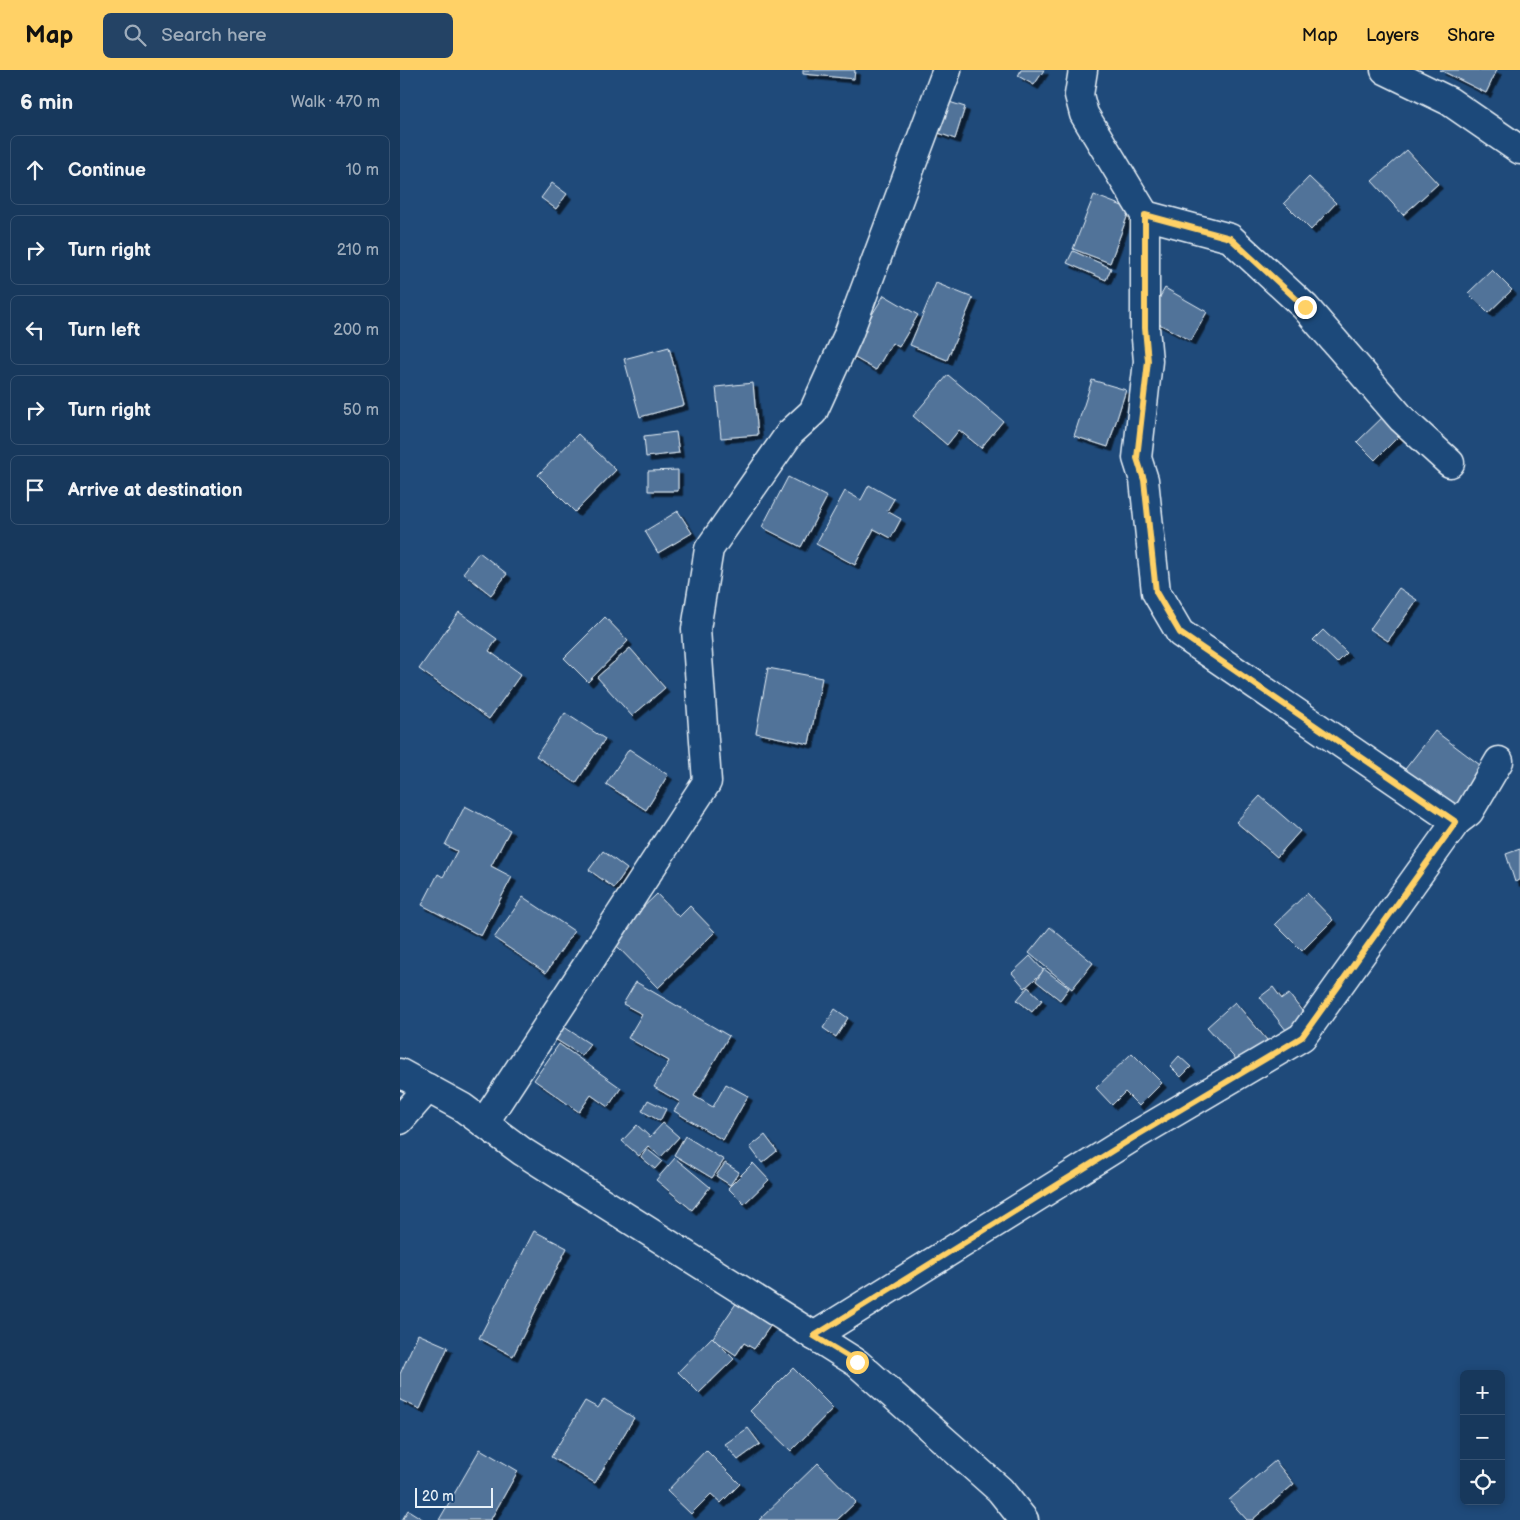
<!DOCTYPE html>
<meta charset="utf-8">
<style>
:root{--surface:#17385c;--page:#244365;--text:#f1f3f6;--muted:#9eacbb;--line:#365272;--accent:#ffd166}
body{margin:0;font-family:"Balsamiq Sans",sans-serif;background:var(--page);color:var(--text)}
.controls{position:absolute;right:15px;bottom:15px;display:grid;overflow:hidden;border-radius:8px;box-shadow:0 2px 8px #0003}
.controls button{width:45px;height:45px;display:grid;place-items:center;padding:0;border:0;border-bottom:1px solid var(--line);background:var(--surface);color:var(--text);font:25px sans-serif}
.scale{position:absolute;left:15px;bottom:12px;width:78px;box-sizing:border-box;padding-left:5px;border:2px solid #e8f1f8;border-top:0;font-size:14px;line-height:18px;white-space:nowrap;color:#e8f1f8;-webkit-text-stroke:4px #1f4a7a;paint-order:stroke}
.stop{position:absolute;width:15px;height:15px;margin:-11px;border:4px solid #ffd166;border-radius:50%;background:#fff}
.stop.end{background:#ffd166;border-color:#fff;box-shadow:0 1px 5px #0008}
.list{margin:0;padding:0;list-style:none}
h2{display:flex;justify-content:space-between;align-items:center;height:65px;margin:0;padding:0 20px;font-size:21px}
h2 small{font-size:16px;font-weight:400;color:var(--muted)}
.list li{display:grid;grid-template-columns:32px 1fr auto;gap:15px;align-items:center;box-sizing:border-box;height:70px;margin:0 10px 10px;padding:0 10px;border:1px solid var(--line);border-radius:8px}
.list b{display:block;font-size:19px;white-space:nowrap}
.list em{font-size:16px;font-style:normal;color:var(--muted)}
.icon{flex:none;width:28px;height:28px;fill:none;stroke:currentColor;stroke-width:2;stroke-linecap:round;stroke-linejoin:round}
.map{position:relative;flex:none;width:1120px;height:1450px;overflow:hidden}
header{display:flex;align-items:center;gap:30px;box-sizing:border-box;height:70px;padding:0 25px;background:var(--accent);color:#111}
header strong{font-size:24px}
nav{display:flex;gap:28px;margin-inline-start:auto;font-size:18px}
.search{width:350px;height:45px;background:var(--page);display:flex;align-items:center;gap:12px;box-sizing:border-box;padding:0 18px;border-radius:8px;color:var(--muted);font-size:19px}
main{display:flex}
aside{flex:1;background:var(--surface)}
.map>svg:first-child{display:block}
</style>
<header>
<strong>Map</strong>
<div class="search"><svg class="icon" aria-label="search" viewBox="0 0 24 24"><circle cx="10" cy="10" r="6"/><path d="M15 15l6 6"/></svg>Search here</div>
<nav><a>Map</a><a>Layers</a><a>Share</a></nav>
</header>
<main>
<aside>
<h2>6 min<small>Walk · 470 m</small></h2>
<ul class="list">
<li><svg class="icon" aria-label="ahead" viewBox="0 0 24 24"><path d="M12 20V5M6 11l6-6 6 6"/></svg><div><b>Continue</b></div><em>10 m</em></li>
<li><svg class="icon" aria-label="right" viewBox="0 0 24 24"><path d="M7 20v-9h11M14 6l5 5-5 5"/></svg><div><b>Turn right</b></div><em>210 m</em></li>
<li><svg class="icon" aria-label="left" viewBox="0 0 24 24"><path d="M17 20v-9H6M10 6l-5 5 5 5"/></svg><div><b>Turn left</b></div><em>200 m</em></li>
<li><svg class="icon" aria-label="right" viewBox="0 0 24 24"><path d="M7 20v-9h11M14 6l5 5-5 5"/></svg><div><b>Turn right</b></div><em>50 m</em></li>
<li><svg class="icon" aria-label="arrive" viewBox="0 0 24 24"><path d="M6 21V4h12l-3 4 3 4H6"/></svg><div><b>Arrive at destination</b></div></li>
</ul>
</aside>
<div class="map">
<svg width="1120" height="1450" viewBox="0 0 1120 1450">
<defs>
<filter id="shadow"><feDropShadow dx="4.5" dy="4.5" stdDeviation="0" flood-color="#0009"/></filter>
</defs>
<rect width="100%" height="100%" fill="#1f4a7a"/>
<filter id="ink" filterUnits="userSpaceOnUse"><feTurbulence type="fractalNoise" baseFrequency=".02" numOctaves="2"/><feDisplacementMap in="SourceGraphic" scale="10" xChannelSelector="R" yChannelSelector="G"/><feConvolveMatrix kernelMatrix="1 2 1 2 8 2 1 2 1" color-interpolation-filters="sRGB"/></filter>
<g filter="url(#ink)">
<g fill="#517399" stroke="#e8f1f8" filter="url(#shadow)">
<path d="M403,0H455L454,9L403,4Z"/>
<path d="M621,0H644L634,15L618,6Z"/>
<path d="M1040,0H1097L1086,23Z"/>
<path d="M543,30L565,37L555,69L533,61Z"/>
<path d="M1007,80L1038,114L1003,145L972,111Z"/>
<path d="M909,107L936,133L911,160L884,133Z"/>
<path d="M152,113L167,124L156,139L141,128Z"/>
<path d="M694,125L730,139L710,193L673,179Z"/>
<path d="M673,181L711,198L706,210L667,193Z"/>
<path d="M1092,200L1112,220L1088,243L1068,223Z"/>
<path d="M536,213L573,228L547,290L510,275Z"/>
<path d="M765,218L807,242L791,271L748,248Z"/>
<path d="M484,225L518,245L499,277L492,273L476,300L448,284Z"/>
<path d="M269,277L284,335L240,347L224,289Z"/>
<path d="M548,305L603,351L581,378L559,360L547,375L513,346Z"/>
<path d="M692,310L726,320L708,377L674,366Z"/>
<path d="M353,313L358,365L321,368L316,317Z"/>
<path d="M988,342L1005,360L975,390L957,372Z"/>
<path d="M276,362L279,383L246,387L244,366Z"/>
<path d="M178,364L216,400L175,442L138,405Z"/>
<path d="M278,400V421H248V401Z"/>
<path d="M388,407L427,427L401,477L362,457Z"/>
<path d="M469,415L494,429L487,441L501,449L491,468L474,459L455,495L416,474L445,421L461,430Z"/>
<path d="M278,441L292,463L258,483L245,461Z"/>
<path d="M79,482L107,504L91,525L63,503Z"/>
<path d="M999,518L1017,530L988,571L970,559Z"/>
<path d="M59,542L97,569L89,581L121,604L89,649L19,599Z"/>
<path d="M205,547L228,571L188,612L164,588Z"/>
<path d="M923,560L947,583L937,593L913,570Z"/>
<path d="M230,578L265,618L232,646L197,607Z"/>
<path d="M368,598L422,608L409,674L356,663Z"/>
<path d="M165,643L205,669L176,713L136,686Z"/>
<path d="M1035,661L1084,698L1052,741L1002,703Z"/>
<path d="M229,679L268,705L246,740L206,714Z"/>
<path d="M860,726L900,761L877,787L836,752Z"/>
<path d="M65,736L110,760L91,796L112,807L81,866L22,835L38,804L43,807L57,781L45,775Z"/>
<path d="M1120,779V810L1115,812L1106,784Z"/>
<path d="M203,781L227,799L214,818L189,800Z"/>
<path d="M907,823L933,850L902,881L875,854Z"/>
<path d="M257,824L279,847L290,836L315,862L258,918L210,869Z"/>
<path d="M123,827L174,861L146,903L94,868Z"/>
<path d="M650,857L693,893L672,919L629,883Z"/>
<path d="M630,886L644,901L625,918L612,903Z"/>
<path d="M644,899L669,918L660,930L636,911Z"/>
<path d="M236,912L329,966L294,1026L313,1037L326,1014L348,1026L323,1070L274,1041L280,1032L254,1017L269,991L228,968L242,944L223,934Z"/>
<path d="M628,917L642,930L632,942L617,930Z"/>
<path d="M873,917L882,929L889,924L905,945L886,960L860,927Z"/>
<path d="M835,932L867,970L840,994L807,957Z"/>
<path d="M435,939L448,948L436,967L423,958Z"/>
<path d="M155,951L190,974L182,986L147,964Z"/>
<path d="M159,974L221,1018L208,1037L191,1025L179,1042L134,1010Z"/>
<path d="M732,983L762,1013L739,1036L725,1022L712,1035L696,1018Z"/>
<path d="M779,986L791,997L781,1007L770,996Z"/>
<path d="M248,1030L266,1039L260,1051L242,1041Z"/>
<path d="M263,1053L279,1067L261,1087L248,1076L239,1086L222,1071L237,1055L250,1067Z"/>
<path d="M365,1065L377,1081L362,1093L350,1077Z"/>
<path d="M285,1066L324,1090L312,1108L274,1085Z"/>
<path d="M247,1079L262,1091L255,1099L241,1087Z"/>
<path d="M275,1088L310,1117L292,1140L256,1110Z"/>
<path d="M325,1093L339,1102L330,1115L316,1106Z"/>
<path d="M353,1093L369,1110L344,1134L328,1118Z"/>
<path d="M134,1161L167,1178L113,1286L79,1268Z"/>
<path d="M337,1232L371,1255L354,1279L344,1273L336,1285L312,1269Z"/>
<path d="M18,1264L48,1277L20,1339L0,1330V1304Z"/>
<path d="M312,1267L334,1289L299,1323L278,1302Z"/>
<path d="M393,1298L433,1338L391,1381L350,1341Z"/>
<path d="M204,1329L234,1348L195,1413L151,1387L185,1331L198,1338Z"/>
<path d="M348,1358L360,1374L338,1390L325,1374Z"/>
<path d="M80,1379L118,1401L91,1449L92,1450H39Z"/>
<path d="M306,1380L340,1414L321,1433L311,1424L291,1444L267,1421Z"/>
<path d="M875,1391L894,1414L852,1450H847L829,1430Z"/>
<path d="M418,1393L456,1432L437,1450H359Z"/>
<path d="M8,1440L24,1450H2Z"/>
</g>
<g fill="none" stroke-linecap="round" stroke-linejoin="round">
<g stroke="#e8f1f8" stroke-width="31">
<g id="minor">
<path d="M683,0L679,25L684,44L745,145V258L748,291L737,388L744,410L756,522L780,563L1056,752"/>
<path d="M985,0L1049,31L1120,80"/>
<path d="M745,145L830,168L905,237L1002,349L1050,393"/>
<path d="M0,1003L62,1037L123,1082L457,1293L600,1420L624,1450"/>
<path d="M0,1050L28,1018"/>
<path d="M84,1053L307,712L296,559L309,479L390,363L413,342L448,265L547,0"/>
<path d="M414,1266L736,1065L902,967L1056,752L1069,742L1099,691"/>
</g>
</g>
<use href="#minor" stroke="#1f4a7a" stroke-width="28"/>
</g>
</g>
<g fill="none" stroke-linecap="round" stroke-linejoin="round" filter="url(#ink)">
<path stroke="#ffd166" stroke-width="6" d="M457,1292L414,1266L736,1066L902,967L1056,752L780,563L756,522L744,410L737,388L748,291L745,258V145L830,168L905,237"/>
</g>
</svg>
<div class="controls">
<button>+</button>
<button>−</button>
<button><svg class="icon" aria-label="locate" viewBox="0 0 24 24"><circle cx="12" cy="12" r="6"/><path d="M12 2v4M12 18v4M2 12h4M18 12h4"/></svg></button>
</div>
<div class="scale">20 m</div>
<div class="stop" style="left:457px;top:1292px"></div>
<div class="stop end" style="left:905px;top:237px"></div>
</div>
</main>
